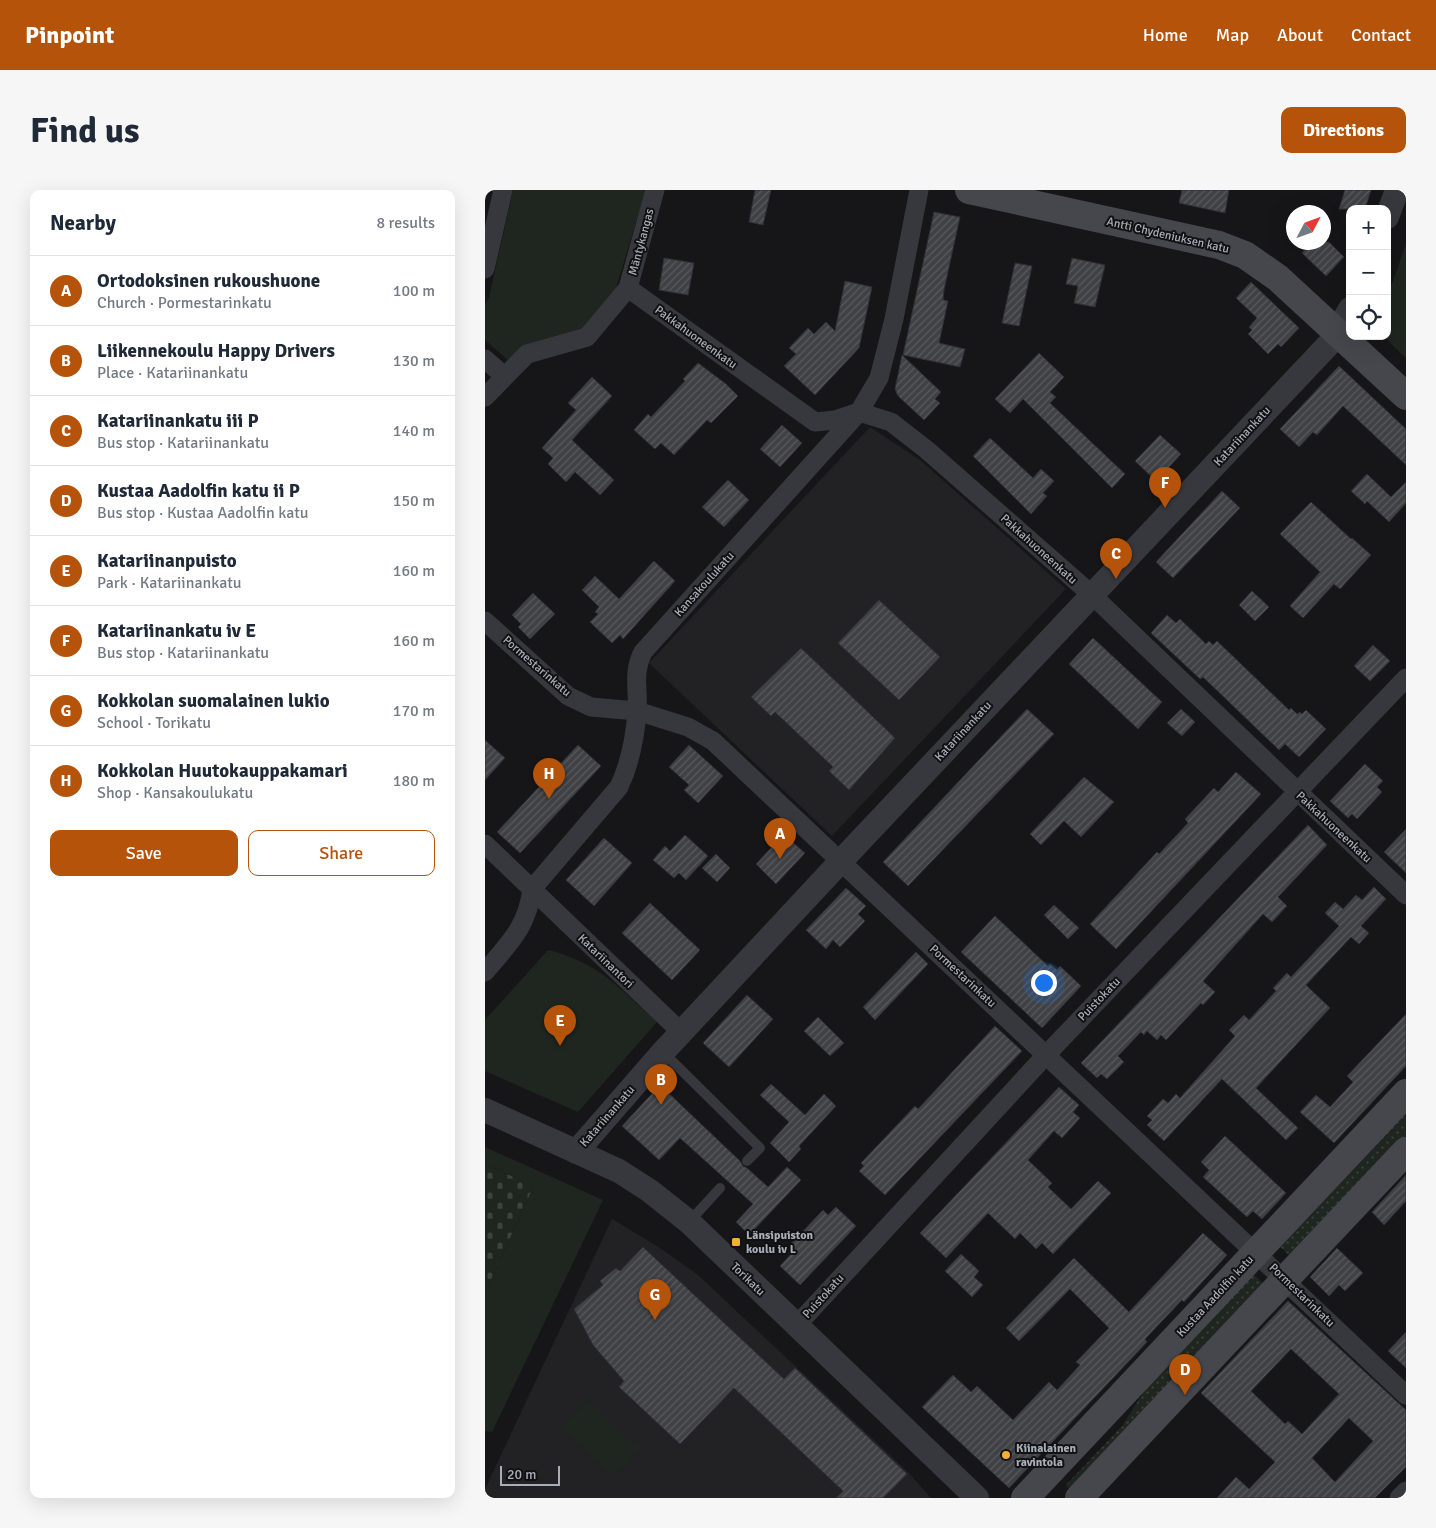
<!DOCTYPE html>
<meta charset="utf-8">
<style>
:root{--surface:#fff;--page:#f6f6f7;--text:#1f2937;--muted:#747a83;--line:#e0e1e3;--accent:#b45309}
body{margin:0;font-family:Signika,sans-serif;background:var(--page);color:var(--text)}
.controls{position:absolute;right:15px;top:15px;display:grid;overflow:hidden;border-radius:10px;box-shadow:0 5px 20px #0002}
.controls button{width:45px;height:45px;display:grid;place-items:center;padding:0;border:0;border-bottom:1px solid var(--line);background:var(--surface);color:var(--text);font:25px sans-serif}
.compass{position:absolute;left:801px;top:15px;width:45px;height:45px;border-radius:50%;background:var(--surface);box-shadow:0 5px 20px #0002;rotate:49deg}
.scale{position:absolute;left:15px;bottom:12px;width:60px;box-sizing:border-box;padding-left:5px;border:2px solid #a8adb8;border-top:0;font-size:14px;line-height:18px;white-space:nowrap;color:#a8adb8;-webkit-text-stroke:4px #111113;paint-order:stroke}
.you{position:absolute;left:558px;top:792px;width:18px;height:18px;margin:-12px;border:4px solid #fff;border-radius:50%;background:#1a73e8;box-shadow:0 0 0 8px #1a73e833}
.badge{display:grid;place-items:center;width:32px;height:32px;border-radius:50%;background:var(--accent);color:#fff;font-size:16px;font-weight:700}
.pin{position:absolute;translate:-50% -41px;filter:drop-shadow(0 1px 2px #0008)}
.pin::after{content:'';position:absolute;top:26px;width:18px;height:15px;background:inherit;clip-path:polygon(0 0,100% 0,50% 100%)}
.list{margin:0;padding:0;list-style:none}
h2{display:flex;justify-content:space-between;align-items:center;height:65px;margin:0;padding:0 20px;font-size:21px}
h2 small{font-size:16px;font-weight:400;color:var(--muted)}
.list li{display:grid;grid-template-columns:32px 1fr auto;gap:15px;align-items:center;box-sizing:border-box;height:70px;padding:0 20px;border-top:1px solid var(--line)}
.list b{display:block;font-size:19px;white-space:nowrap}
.list p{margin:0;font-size:16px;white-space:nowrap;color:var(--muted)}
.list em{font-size:16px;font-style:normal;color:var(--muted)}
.actions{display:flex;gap:10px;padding:15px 20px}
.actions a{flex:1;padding:11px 0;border:1px solid var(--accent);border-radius:10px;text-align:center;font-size:18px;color:var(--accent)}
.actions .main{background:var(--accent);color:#fff}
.icon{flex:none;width:28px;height:28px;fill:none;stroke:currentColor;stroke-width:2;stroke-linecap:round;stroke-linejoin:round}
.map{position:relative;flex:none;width:921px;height:1308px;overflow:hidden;border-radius:10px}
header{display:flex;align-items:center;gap:30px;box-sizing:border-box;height:70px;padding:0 25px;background:var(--accent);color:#fff}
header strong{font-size:24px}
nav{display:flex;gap:28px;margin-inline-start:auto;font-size:18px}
.intro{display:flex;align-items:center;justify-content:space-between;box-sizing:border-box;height:120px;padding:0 30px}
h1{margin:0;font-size:35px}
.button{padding:12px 22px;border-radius:10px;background:var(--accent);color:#fff;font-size:18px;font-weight:700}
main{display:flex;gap:30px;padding:0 30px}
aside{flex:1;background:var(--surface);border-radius:10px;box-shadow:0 5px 20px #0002}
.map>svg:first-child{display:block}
</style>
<header>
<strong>Pinpoint</strong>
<nav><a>Home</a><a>Map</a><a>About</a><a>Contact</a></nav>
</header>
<div class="intro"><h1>Find us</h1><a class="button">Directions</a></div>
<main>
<aside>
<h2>Nearby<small>8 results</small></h2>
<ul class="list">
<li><span class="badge">A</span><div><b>Ortodoksinen rukoushuone</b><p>Church · Pormestarinkatu</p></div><em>100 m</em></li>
<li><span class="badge">B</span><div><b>Liikennekoulu Happy Drivers</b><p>Place · Katariinankatu</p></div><em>130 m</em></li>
<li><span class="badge">C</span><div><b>Katariinankatu iii P</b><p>Bus stop · Katariinankatu</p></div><em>140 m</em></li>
<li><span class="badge">D</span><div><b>Kustaa Aadolfin katu ii P</b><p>Bus stop · Kustaa Aadolfin katu</p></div><em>150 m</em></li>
<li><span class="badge">E</span><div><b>Katariinanpuisto</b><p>Park · Katariinankatu</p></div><em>160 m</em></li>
<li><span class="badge">F</span><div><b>Katariinankatu iv E</b><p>Bus stop · Katariinankatu</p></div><em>160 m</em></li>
<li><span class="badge">G</span><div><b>Kokkolan suomalainen lukio</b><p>School · Torikatu</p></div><em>170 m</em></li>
<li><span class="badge">H</span><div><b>Kokkolan Huutokauppakamari</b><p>Shop · Kansakoulukatu</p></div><em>180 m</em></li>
</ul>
<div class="actions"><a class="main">Save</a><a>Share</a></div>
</aside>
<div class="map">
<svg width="921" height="1308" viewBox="0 0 921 1308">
<defs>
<pattern id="grass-dots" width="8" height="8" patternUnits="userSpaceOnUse" patternTransform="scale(1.25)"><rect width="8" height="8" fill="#1e261f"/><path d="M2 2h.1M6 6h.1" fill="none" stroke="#3c433d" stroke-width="1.8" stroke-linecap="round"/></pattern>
<pattern id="cemetery-stones" width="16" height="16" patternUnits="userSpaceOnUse" patternTransform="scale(1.25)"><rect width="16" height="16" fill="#1e261f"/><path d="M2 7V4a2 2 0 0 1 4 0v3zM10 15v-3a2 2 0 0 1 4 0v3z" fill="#3c433d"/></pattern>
<pattern id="building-hatch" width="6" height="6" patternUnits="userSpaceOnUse" patternTransform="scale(1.25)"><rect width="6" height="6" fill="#404145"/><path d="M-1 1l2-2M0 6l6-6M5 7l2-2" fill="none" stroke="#595a5e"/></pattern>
</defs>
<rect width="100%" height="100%" fill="#161618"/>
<g fill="#222225">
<path d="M385,237L435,270L581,399L347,646L164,473Z"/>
<path d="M127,1029L172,1056L213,1085L424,1283L446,1308H0V1299Z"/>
</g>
<g fill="url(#grass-dots)">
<path d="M921,917V946L806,1067L792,1054Z"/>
<path d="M767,1083L780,1095L596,1292L583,1298L581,1295L637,1236L667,1189Z"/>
</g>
<path fill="url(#cemetery-stones)" d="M0,974L49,996L0,1103Z"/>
<g fill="#1e261f">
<path d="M28,0H161L131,98L98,138L43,154L23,170L0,150V114L4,108Z"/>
<path d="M921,54V168L898,146H902V108Z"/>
<path d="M63,760C113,772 135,799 172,832L93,922L0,881V830Z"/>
<path d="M0,957L118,1010L7,1242L0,1241V1103L49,996L0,974Z"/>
<path d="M103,1211L154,1258L128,1286L77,1238Z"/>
</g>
<g fill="url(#building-hatch)" stroke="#303034" fill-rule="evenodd">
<path d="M270,0H286L278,35L264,32Z"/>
<path d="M697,0H744L740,23L694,13Z"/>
<path d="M860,0H886L880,19H854Z"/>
<path d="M449,22L475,27L459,100L458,110L463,111L454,153L480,159L475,177L418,165Z"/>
<path d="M827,52H844L859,67L841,86L817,63Z"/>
<path d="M179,68L209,73L203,105L174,100Z"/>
<path d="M587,68L620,75L610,117L589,113L593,96L581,94Z"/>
<path d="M530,73L547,76L534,136L517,133Z"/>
<path d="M360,91L387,97L374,158L330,205L299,176L311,164L304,158L323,138L329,144L341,132L350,141Z"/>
<path d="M766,92L814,138L796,157L793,154L783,164L763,144L767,140L764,137L772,128L751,108Z"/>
<path d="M554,163L579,187L565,202L571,207L565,213L640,284L627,298L538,209L525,223L510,209Z"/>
<path d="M417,165L456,202L450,209L455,213L439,230L413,206L410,199Z"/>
<path d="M213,173L241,194L253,206L226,233L222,230L189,265L176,253L170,259L149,240L163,224L166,227L200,191L198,189Z"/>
<path d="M854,176L921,239V275L858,216L832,245L828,242L814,257L795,239Z"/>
<path d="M107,187L127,206L87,250L129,290L115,305L90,282L81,292L63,274L68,268L57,258L91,220L83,213Z"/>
<path d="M297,235L317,253L295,277L275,259Z"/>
<path d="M675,245L696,264L671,291L650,271Z"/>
<path d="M505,248L548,288L556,279L569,291L558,303L562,306L546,324L488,266Z"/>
<path d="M882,284L906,307L921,292V313L904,332L882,311L880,314L866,301Z"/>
<path d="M243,290L264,310L239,337L217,317Z"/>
<path d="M737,301L755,318L688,388L671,372Z"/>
<path d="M826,312L866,349L867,348L886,365L855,399L849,394L818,428L805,416L835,382L795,344Z"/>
<path d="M169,371L190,391L138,449L135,445L127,453L105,432L113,424L110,422L114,417L97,400L110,386L134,409Z"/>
<path d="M767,401L784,417L770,431L754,415Z"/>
<path d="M48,403L70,424L45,449L33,437L36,434L27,425Z"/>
<path d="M394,410L455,467L414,510L353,453Z"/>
<path d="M682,425L691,433L695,429L721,454L724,451L728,455L732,451L804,520L806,518L812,524L815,522L817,524L821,520L841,539L814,567L800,554L794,560L718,487L715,489L666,443Z"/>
<path d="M608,448L677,512L653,539L584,474Z"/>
<path d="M888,455L905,471L885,491L869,476Z"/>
<path d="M316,458L410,548L364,600L344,581L348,577L290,522L286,526L266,507Z"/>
<path d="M542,519L569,544L423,696L398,672Z"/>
<path d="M696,519L710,532L697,546L682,533Z"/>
<path d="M0,550L20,568L0,590Z"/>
<path d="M93,555L116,576L35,663L12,642Z"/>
<path d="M204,555L238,586L213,613L199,600L204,595L184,577Z"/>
<path d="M880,574L898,591L892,597L897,602L872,629L867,624L863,628L845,611Z"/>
<path d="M751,582L776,604L631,759L605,734L672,662L674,664L703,633L700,629L729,598L733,602Z"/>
<path d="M599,587L629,612L596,647L579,631L556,655L545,644Z"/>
<path d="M823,635L842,655L793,707L802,716L787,732L778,724L718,791L730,802L718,815L716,813L681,850L676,845L672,850L662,841L659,845L656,842L633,866L639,872L622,889L616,884L612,888L596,873Z"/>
<path d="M291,638L320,663L291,694L271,674L287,657L280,650Z"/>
<path d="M921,639V683L899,662Z"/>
<path d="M200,645L223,666L201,690L194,683L189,688L168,670L180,656L185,661Z"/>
<path d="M119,648L147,673L109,716L81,690Z"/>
<path d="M231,664L245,678L232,692L217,678Z"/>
<path d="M889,697L901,709L876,736L884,743L874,754L866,747L821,795L845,818L771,898L813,938L801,950L737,889L679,951L662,935L667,930L662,926L678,909L683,913L691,904L695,908L750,846L744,840L759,825L764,830L791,801L788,798L802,783L806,787L854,736L840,723L850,712L858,719L871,705L877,710Z"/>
<path d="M361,698L381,716L373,724L380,731L355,757L348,750L341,759L321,740Z"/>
<path d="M165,713L215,760L187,790L137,743Z"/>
<path d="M569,715L594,738L583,749L559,725Z"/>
<path d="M510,726L563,776L565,774L572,780L575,776L596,796L557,838L476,762Z"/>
<path d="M431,762L443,774L390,830L378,817Z"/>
<path d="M262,805L288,829L244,877L218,853Z"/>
<path d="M921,824V876L849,953L815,922L831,905L845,917L868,892L862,886Z"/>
<path d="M333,827L359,853L345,866L319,841Z"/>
<path d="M510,836L537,861L400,1005L374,981L379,976L376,973L430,916L433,919Z"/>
<path d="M286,894L320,925L339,904L351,916L314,956L316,959L304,972L285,953L304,932L275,905Z"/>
<path d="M175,895L255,971L258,976L262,978L283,997L302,977L316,990L264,1045L251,1032L268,1014L195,948L174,970L137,936Z"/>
<path d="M574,897L594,915L588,922L595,928L577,948L569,941L543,970L567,993L563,997L586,1019L613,991L626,1003L568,1064L557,1053L551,1059L535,1043L530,1049L503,1023L461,1068L435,1043Z"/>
<path d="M740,946L801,1003L777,1029L768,1021L762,1027L718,987L724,980L716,972Z"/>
<path d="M921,985V1011L899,1035L887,1022Z"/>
<path d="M351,1017L371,1036L315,1095L295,1076L309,1061L304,1056L338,1020L343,1025Z"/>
<path d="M718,1043L742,1065L699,1112L697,1110L660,1149L662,1152L524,1298L437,1217L468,1185L486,1202L492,1196L528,1230L564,1192L572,1200L595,1175L591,1172L624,1138L585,1099L534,1151L521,1138L589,1068L644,1122Z"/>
<path d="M158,1057L299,1189L310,1178L422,1284L398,1308H351L358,1301L249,1198L195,1254L134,1197L139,1191L108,1155L89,1119L118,1095L115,1091L131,1078L135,1081Z"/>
<path d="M852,1058L878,1083L860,1101L854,1095L844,1106L825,1087Z"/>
<path d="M476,1064L494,1081L489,1087L498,1095L487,1107L460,1081Z"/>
<path d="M803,1111L921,1220V1277L890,1308H732L751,1287L764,1299L790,1272L716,1203ZM806,1159L854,1204L817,1244L803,1231L800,1234L766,1201ZM864,1228L888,1251L850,1292L827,1268Z"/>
<path d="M921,1142V1178L903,1161Z"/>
</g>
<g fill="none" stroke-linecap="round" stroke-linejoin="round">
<g stroke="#37383d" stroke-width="10">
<path d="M178,862L275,958L262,971"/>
<path d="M204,1032L235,998"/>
</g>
<g stroke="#37383d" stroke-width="19">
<path d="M0,79L18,0"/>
<path d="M143,98L330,232L350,230L374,222L406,232L442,260L607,405L921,705"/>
<path d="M0,169L19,186"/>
<path d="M0,207L42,164L102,147L143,98L170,0"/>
<path d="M0,431L83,506L106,517L152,521L203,537L228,551L921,1205"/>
<path d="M0,654L196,842"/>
<path d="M0,782C24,753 42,738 47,699L134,597C145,574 150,547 152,522C154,500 147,483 158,462L374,222L394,188L409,129L434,0"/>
<path d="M312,1135L562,864L921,488"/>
<path d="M914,1308L921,1301"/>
</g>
<g stroke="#37383d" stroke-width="24">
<path d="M902,27L912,0"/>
<path d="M0,920L134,981L165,1001L204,1032L492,1308"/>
<path d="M91,962L178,862L356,671L845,153L865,119"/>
</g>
<g stroke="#45474d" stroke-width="28">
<path d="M484,0L734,55L760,65L793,88L921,206"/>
<path d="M540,1308L921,903"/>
<path d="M594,1308L921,961"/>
</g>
</g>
<g fill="#f2b134" stroke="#111113" stroke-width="2">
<rect x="246" y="1047" width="10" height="10" rx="2.5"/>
<circle cx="521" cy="1265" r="5"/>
</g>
<g text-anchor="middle" stroke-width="4" stroke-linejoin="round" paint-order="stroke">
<g font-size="12" fill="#a8adb8" stroke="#111113">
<text transform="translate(683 45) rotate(13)" y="4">Antti Chydeniuksen katu</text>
<text transform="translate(156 52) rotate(-75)" y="4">Mäntykangas</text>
<text transform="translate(211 147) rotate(36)" y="4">Pakkahuoneenkatu</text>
<text transform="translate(757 246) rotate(-47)" y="4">Katariinankatu</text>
<text transform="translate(554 359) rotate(42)" y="4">Pakkahuoneenkatu</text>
<text transform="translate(219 394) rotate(-48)" y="4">Kansakoulukatu</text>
<text transform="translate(52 476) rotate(41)" y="4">Pormestarinkatu</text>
<text transform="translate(478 541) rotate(-47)" y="4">Katariinankatu</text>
<text transform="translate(849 637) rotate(43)" y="4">Pakkahuoneenkatu</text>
<text transform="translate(121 771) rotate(44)" y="4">Katariinantori</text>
<text transform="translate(478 786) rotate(43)" y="4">Pormestarinkatu</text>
<text transform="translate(614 809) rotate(-46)" y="4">Puistokatu</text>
<text transform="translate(122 926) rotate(-49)" y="4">Katariinankatu</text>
<text transform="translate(263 1089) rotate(44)" y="4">Torikatu</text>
<text transform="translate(817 1105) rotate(44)" y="4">Pormestarinkatu</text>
<text transform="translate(338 1106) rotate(-48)" y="4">Puistokatu</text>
<text transform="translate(730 1106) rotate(-47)" y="4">Kustaa Aadolfin katu</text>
</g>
<g font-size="12" font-weight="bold" fill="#a8adb8" stroke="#111113" text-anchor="start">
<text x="261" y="1049">Länsipuiston<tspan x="261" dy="14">koulu iv L</tspan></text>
<text x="531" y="1262">Kiinalainen<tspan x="531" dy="14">ravintola</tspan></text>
</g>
</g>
</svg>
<div class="controls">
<button>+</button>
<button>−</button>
<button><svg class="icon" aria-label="locate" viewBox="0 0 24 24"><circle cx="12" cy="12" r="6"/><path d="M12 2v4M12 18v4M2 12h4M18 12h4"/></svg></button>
</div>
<svg class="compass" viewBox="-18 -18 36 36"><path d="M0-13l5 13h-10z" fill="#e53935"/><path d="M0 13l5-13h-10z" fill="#747a83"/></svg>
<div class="scale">20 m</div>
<div class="you"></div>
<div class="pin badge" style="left:295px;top:669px">A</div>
<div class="pin badge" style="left:176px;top:915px">B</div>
<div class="pin badge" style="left:631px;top:389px">C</div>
<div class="pin badge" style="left:700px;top:1205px">D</div>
<div class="pin badge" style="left:75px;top:856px">E</div>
<div class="pin badge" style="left:680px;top:318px">F</div>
<div class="pin badge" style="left:170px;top:1130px">G</div>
<div class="pin badge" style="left:64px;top:609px">H</div>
</div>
</main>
